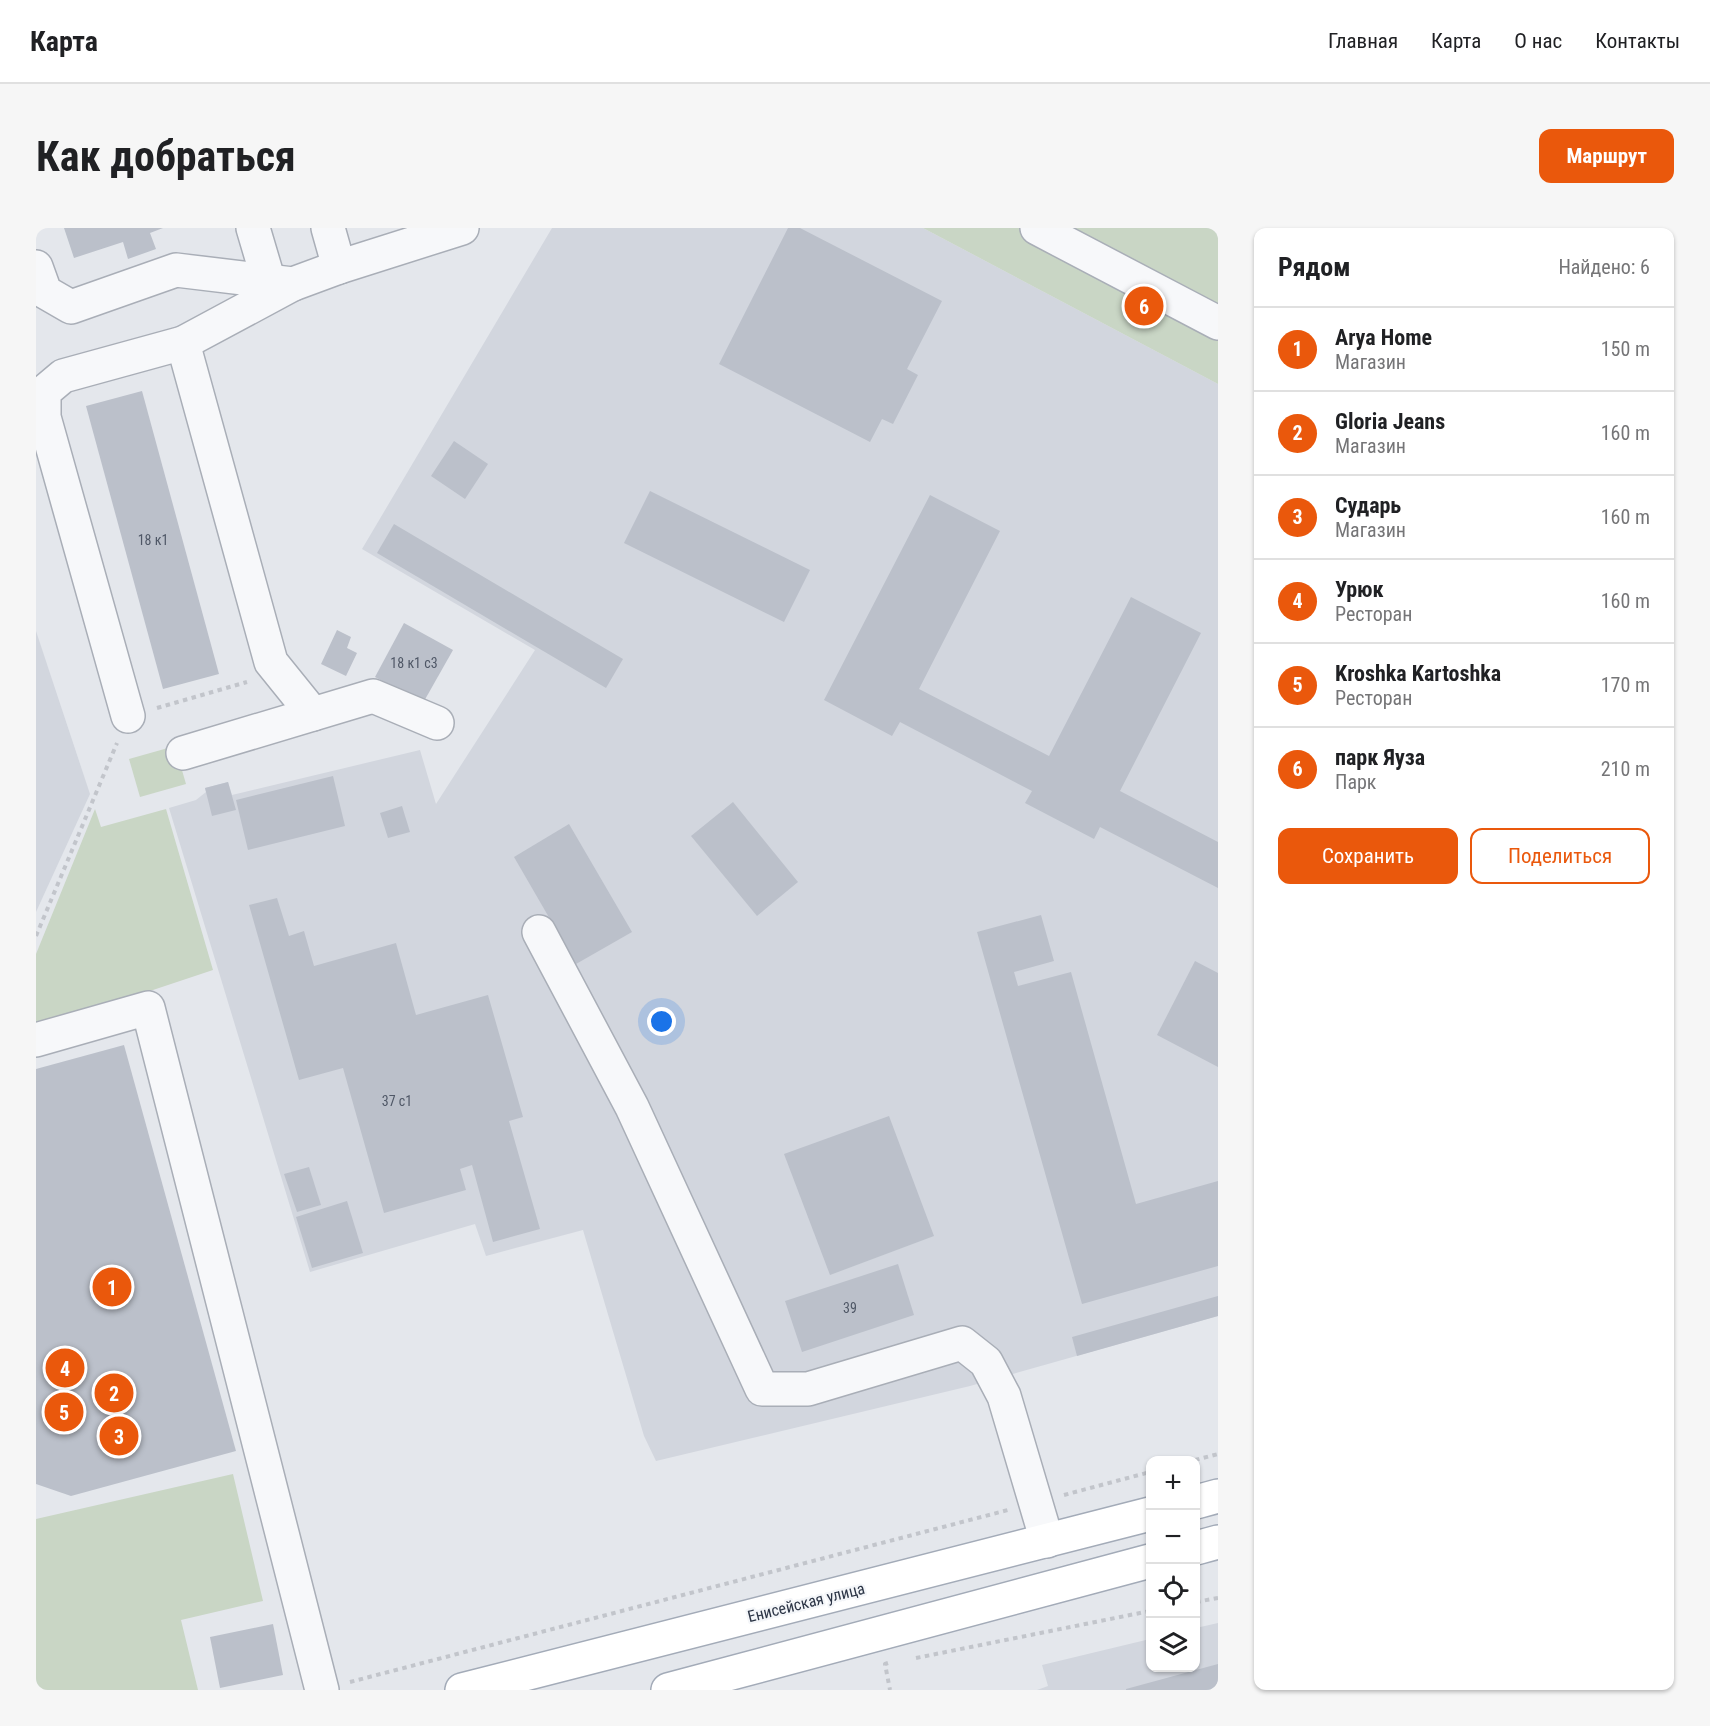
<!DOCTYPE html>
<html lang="ru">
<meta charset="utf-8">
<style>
:root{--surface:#fff;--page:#f6f6f6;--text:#202124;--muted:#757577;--line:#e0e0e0;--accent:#ea580c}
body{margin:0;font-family:"Roboto Condensed",sans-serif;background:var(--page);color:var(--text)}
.controls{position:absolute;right:18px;bottom:18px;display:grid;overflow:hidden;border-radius:12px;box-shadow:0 2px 4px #0004}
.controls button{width:54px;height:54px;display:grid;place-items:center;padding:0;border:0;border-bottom:2px solid var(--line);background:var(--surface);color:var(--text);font:30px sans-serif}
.you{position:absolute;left:626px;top:794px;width:21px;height:21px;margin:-15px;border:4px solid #fff;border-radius:50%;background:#1a73e8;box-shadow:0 0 0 9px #1a73e833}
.badge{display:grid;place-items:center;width:39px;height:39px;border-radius:50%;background:var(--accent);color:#fff;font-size:20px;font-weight:700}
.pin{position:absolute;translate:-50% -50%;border:3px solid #fff;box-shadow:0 2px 6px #0006}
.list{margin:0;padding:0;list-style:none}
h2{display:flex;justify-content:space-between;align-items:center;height:78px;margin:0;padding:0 24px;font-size:26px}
h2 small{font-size:20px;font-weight:400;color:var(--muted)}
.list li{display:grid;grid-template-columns:39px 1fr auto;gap:18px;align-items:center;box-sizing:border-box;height:84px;padding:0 24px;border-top:2px solid var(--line)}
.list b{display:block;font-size:22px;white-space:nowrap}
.list p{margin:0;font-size:20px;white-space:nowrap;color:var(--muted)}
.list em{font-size:20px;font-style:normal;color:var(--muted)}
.actions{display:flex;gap:12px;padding:18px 24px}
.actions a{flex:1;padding:14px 0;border:2px solid var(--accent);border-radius:12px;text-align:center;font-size:21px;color:var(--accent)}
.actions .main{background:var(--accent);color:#fff}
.icon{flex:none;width:33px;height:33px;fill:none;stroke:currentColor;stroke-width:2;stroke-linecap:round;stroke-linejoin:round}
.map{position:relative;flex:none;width:1182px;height:1462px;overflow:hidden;border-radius:12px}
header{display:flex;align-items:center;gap:36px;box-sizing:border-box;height:84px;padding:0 30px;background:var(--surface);border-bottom:2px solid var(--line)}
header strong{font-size:28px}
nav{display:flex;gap:33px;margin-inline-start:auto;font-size:21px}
.intro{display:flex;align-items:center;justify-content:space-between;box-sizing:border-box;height:144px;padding:0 36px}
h1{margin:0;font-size:42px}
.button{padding:15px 27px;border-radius:12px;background:var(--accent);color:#fff;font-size:21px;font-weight:700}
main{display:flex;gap:36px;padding:0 36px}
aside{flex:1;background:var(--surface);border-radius:12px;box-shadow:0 2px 4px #0004}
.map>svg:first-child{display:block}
</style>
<header>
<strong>Карта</strong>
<nav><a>Главная</a><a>Карта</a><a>О нас</a><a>Контакты</a></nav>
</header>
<div class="intro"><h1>Как добраться</h1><a class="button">Маршрут</a></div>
<main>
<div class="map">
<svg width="1182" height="1462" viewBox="0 0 1182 1462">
<rect width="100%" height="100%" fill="#e4e7ec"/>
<g fill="#d2d6de">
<path d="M516,0H887L1182,156V1088L934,1158L620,1233L608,1208L547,1002L450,1028L439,996L274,1044L133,580L160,572L170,564L169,560L192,554L196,567L384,522L400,576L499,422L326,321Z"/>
<path d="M0,403L54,566L0,684Z"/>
<path d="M1182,1395V1462H1001L1012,1458L1006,1437L1114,1411V1440H1160V1400Z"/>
</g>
<g fill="#c9d6c5">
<path d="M887,0H1182V156Z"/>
<path d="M139,518L150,556L104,569L93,531Z"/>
<path d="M59,581L65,599L130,581L177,742L111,764L0,798V726Z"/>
<path d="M197,1246L227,1373L145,1392L162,1462H0V1291Z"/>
</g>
<g fill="#bbc0ca">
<path d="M28,0H127L114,5L120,21L92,31L87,14L38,30Z"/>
<path d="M752,0H764L906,73L871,141L882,147L857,196L846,191L834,214L683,136Z"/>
<path d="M106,163L183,446L127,461L50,178Z"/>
<path d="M418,213L452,236L429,271L395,248Z"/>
<path d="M614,263L774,342L748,394L588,315Z"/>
<path d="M894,267L964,303L883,461L1013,528L1095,369L1165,405L1084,563L1182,614V660L1064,599L1058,611L989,575L996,563L864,494L856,508L788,472Z"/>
<path d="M358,296L587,431L570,460L341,325Z"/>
<path d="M368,395L417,422L387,475L339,449Z"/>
<path d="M301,402L315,409L311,420L321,425L310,448L285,436Z"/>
<path d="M297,548L309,598L212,622L200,572Z"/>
<path d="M192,554L200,582L176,588L169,560Z"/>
<path d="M697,574L762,654L721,688L655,608Z"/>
<path d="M366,578L374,604L352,610L344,585Z"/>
<path d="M533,596L596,704L540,736L478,629Z"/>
<path d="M241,670L253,708L268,703L278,738L360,715L380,787L452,767L487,889L473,893L504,1001L457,1014L436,937L424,941L430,962L348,985L307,840L263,852L213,677Z"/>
<path d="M1005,687L1018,733L978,744L982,758L1035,744L1100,976L1182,953V1038L1046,1076L941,704Z"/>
<path d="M1159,733L1182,745V839L1121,807Z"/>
<path d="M88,817L200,1223L35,1268L0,1256V841Z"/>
<path d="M853,888L898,1008L794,1047L748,926Z"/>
<path d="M273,939L285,977L261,984L248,946Z"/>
<path d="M311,973L327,1025L276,1040L260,989Z"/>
<path d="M862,1036L878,1087L766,1124L749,1073Z"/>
<path d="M1182,1068V1088L1041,1128L1036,1109Z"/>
<path d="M237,1396L247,1447L184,1460L174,1409Z"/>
<path d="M1182,1436V1462H1090V1461Z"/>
</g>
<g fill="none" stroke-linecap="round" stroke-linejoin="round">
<g stroke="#a9aeb7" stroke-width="36">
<g id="minor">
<path d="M217,0L233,54"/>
<path d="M292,0L303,39"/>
<path d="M1001,0L1182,95"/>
<path d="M0,39L9,64L35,79L140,42L257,56L303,39L426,0"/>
<path d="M147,115L235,434L277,486"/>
<path d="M92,488L8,189V164L27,148L147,115L257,56"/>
<path d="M147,525L337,468L401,495"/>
<path d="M503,704L596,879L726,1161H772L926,1115L950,1134L968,1168L1011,1313"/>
<path d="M0,812L112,780L286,1462"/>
</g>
</g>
<g stroke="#a3abb8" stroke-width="36">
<g id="major">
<path d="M1160,1274L1182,1268"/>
<path d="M1160,1320L1182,1314"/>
<path d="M426,1462L1114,1286"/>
<path d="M632,1462L1114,1333"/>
</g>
</g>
<g stroke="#c2c5cb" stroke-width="4" stroke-dasharray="4.5 4.5" stroke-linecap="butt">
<path d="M121,480L211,454"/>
<path d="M0,708L81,515"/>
<path d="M1159,1232L1182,1226"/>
<path d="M1028,1267L1114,1244"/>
<path d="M1160,1374L1182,1370"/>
<path d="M880,1430L1114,1383"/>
<path d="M852,1435L849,1436L854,1462"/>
<path d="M314,1454L972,1282"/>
</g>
<use href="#minor" stroke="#f7f8fa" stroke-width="33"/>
<use href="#major" stroke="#fff" stroke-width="33"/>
</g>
<g text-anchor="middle" stroke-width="4.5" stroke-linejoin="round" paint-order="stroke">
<g font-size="14" fill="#4f5766">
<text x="117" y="317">18 к1</text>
<text x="378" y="440">18 к1 с3</text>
<text x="361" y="878">37 с1</text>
<text x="814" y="1085">39</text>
</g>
<g font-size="16" fill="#2b3445" stroke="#f4f6f9">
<text transform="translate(770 1374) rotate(-14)" y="6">Енисейская улица</text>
</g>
</g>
</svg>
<div class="controls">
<button>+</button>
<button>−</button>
<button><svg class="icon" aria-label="locate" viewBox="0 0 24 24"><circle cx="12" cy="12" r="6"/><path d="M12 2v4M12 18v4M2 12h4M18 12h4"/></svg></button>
<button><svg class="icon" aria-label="layers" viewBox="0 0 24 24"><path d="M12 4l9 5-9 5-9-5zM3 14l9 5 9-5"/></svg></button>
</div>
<div class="you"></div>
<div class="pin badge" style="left:76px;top:1059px">1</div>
<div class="pin badge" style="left:78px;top:1165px">2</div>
<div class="pin badge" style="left:83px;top:1208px">3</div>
<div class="pin badge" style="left:29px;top:1140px">4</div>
<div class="pin badge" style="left:28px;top:1184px">5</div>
<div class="pin badge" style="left:1108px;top:78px">6</div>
</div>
<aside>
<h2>Рядом<small>Найдено: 6</small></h2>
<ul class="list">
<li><span class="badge">1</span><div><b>Arya Home</b><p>Магазин</p></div><em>150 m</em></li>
<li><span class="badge">2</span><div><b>Gloria Jeans</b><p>Магазин</p></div><em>160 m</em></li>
<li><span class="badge">3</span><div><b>Сударь</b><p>Магазин</p></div><em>160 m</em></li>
<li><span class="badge">4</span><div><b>Урюк</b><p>Ресторан</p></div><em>160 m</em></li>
<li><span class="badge">5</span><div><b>Kroshka Kartoshka</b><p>Ресторан</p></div><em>170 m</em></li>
<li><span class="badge">6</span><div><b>парк Яуза</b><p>Парк</p></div><em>210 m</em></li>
</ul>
<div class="actions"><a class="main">Сохранить</a><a>Поделиться</a></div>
</aside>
</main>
